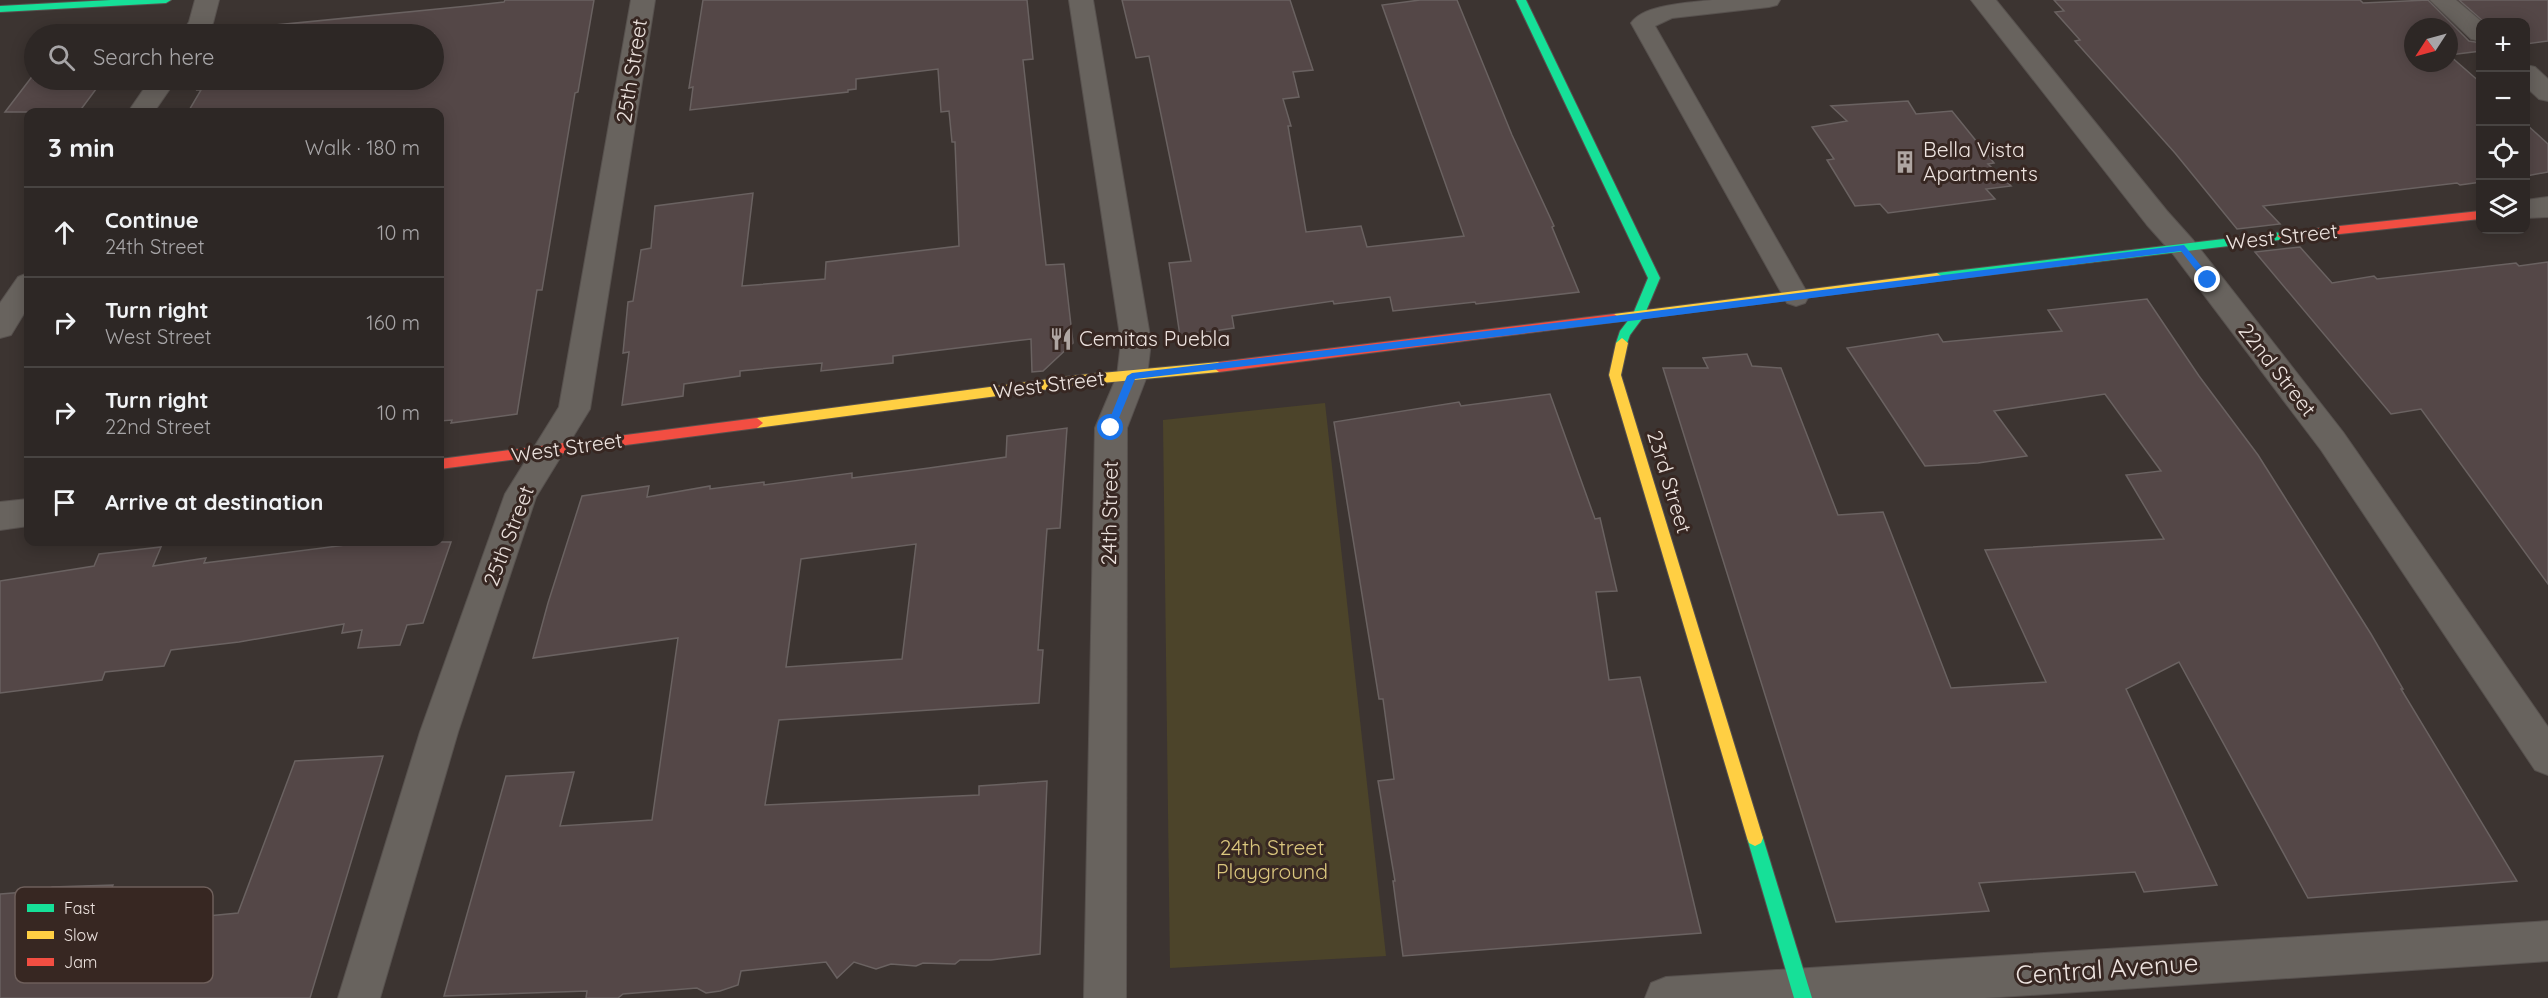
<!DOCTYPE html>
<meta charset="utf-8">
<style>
:root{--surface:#2d2725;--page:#393332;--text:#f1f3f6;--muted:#a7a5a7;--line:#484442}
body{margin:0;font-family:Quicksand,sans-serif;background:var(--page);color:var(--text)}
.controls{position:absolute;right:18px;top:18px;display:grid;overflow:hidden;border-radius:12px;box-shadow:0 3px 15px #0003}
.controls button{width:54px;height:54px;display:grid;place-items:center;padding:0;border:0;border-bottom:2px solid var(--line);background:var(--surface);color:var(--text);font:30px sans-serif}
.compass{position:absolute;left:2404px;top:18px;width:54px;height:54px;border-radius:50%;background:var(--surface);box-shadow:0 3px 15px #0003;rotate:234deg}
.stop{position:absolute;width:18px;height:18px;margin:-14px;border:4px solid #1a73e8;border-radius:50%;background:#fff}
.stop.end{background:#1a73e8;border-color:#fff;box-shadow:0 2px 6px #0008}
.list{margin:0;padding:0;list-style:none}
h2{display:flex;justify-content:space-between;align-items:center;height:78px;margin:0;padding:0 24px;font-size:26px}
h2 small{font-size:20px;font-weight:400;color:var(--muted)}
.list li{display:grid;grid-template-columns:39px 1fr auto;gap:18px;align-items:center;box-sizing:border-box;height:90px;padding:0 24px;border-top:2px solid var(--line)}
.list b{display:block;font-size:22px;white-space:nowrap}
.list p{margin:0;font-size:20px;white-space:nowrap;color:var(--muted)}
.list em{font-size:20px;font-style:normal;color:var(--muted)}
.icon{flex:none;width:33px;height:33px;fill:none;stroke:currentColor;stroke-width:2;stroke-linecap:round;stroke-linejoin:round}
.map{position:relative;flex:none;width:2548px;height:998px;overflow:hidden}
.search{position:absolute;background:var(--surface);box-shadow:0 3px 15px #0003;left:24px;top:24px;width:420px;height:66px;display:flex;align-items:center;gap:15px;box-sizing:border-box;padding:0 21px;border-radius:33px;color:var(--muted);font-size:22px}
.panel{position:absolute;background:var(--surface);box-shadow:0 3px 15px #0003;left:24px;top:108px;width:420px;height:438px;border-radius:12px}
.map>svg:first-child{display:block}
</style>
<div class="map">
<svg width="2548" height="998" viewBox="0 0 2548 998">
<rect width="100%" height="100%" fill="#3c3431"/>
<path fill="#4c442a" d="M1325,403L1386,956L1170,968L1163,420Z"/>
<g fill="#544747" stroke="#6a6261" stroke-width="1.5" fill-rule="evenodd">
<path d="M505,0H594L578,92L575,93L542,290H537L517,414L451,423L452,420L440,421V112H188L201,90H197L203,80H434V34H232L235,29L468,6L504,2Z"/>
<path d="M703,0H1027L1033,59L1023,60L1046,265L1064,264L1073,343L1043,371L1032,372L1031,339L893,356V363L821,371L822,363L740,371V376L684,384L683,396L622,405L629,352L623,353L628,302L633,301L641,250L651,248L655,206L753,193L742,286L825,279L826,262L959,246L955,142H952L949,111L941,112L938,69L856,79V89L848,90V92L690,110L693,87L689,88Z"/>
<path d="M1122,0H1290L1313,70L1293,72L1299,97L1283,99L1291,126H1288L1306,232L1361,226L1367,247L1464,236L1382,5L1420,0H1457L1512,135L1554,226L1552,227L1579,292L1476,304L1475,302L1393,311L1390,297L1334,304L1333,301L1232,316L1234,328L1180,336L1169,263L1191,261L1149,56L1136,58Z"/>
<path d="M2054,0H2360L2363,3L2428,0L2469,41L2481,43V51L2449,55L2481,83V182L2460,185L2457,183L2263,206L2280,224L2237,229L2175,153L2075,41L2080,40L2055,12L2064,11ZM2413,27H2449V63H2413Z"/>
<path d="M2459,0H2548V41L2526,44V22H2484Z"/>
<path d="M34,74V80H112L102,81L79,112H5Z"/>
<path d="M1908,101L1916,114L1952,111L1994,163L1988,164L2011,186L1986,189L1995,199L1888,213L1880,204L1855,206L1827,160L1834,159L1812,127L1847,121L1831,106Z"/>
<path d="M2526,124L2548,144V172L2526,176Z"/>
<path d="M2300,247L2332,283L2374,276L2377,279L2516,263L2519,266L2548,262V584L2421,409L2391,414L2255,252Z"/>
<path d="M2147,299L2199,376L2258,455L2371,634L2403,689H2401L2517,881L2308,898L2179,662L2126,689L2217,885L2144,892L2135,872L1979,883L1989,911L1836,922L1663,368H1708L1703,358L1747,354L1752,366L1781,368L1838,515L1883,512L1951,688L2046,682L1985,550L2164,539L2126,475L2161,471L2105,394L1994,411L2027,456L1978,463L1925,466L1847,348L1938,334L1943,342L2062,331L2048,310Z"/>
<path d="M1550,394L1595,519L1600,518L1617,591L1596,592L1609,680L1640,677L1701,933L1403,956L1393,881H1395L1378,781L1394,779L1383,699H1379L1334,422L1459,402L1461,406Z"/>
<path d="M1067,428L1060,528L1047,529L1038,650H1043L1039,703L779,720L765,805L979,795V786L1047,781L1040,954L991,960H960L955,964L923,963L916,966L891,964L876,969L854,962L837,978L826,962L741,971L738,985L720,991L706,993L697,988L623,994L618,998H586L587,991L444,996L506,776L574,772L560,826L652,820L678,638L533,658L548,603L582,496L649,486L647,497L710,486V489L764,482V485L852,473V478L929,468L1006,457L1007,436ZM916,544L902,659L786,667L801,559Z"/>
<path d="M369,542H451L423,623L407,625L400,645L358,648L362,630L342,633L344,624L239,642L171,650L164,666L105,672L102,680L0,693V581L94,566L99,554L161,547L153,566L206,558L204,563Z"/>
<path d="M383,756L310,998H0V894L50,890L52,887L113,885L95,927L238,913L295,761Z"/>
</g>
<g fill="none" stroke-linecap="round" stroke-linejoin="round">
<g stroke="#57514e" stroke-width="2">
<path id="lane" d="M1712,0H1780L1777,5L1769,7L1672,18L1655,26L1809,296L1805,303L1796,306L1787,303L1631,23C1644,4 1690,3 1712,0Z"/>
</g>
<g stroke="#57514e" stroke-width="2">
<g id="street">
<path d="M195,0H219L213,23L205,34H181L189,22Z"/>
<path d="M631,0H655L590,409L536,497L458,732L380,998H338L420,732L505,494L559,407Z"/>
<path d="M1069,0H1093L1151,342L1147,376L1127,428L1126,998H1084L1095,428L1117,376L1121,342Z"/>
<path d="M1971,0H1996L2167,211L2193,240L2343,432L2548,727V775L2535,770L2321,450L2173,254L2147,225Z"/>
<path d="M2430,0H2456L2482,22L2480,41L2471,39Z"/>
<path d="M2526,65L2535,67L2548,79V101L2539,99L2526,87Z"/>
<path d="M150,80H176L154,112H128Z"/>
<path d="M2548,197V217L2526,218V200Z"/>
<path d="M28,273V307L11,335L0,338V303L18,277Z"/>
<path d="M28,499V526L0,530V502Z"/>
<path d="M2548,921V961L1985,998H1645L1651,983L1666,977Z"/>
</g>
</g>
<g stroke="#57514e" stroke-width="2">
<g id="fast">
<path d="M111,0H171L166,3L0,12V6Z"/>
<path d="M1516,0H1526L1660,278L1644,316L1630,335L1626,346H1618L1616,343L1620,331L1633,314L1648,278Z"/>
<path d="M2283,232L2287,233L2289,236L2287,239L1937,281L1931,277L1937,273Z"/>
<path d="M1755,830L1761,833L1763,838L1812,998H1794L1747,838L1749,833Z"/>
</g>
</g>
<g stroke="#57514e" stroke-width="2">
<g id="slow">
<path d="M1937,273L1943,277L1937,281L1614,322L1608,318L1614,314Z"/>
<path d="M1622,338L1628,343L1621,375L1763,838L1761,843L1755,846L1749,843L1747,838L1609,375L1616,343Z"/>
<path d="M1219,362L1225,367L1219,372L1080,385L757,428L751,423L757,418L1080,375Z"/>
</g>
</g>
<g stroke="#57514e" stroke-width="2">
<g id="jam">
<path d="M2480,211V219L2283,240L2277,236L2283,232Z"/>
<path d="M1614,314L1620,318L1614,322L1219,372L1213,367L1219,362Z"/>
<path d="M757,418L763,423L757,428L440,469V459Z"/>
</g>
</g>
<use href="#lane" fill="#68635e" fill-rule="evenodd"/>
<use href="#street" fill="#68635e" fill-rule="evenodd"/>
<use href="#fast" fill="#16e098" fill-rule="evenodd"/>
<use href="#slow" fill="#ffcf43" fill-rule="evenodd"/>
<use href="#jam" fill="#f24e42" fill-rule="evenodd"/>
</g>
<path fill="#1a73e8" d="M2184,245L2211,278V282H2205L2181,251L1638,320L1135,379L1114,430H1108L1106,428L1127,376L1132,373L1638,313Z"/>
<defs>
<g id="building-bare" transform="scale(1.8)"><path d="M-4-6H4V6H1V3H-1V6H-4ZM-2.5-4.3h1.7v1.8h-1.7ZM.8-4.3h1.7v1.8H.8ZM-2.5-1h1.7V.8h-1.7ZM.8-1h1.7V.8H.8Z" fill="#afa6a2" stroke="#372722" stroke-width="2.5" paint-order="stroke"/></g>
<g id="restaurant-bare" transform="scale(1.8)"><path d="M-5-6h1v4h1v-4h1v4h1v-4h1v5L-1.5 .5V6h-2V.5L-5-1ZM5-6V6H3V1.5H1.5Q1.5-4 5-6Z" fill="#afa6a2" stroke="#372722" stroke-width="2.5" paint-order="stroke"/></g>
</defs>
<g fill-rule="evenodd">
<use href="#building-bare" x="1905" y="162"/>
<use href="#restaurant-bare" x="1061" y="339"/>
</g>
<g text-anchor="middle" stroke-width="6" stroke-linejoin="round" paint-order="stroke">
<g font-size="21" fill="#ede3df" stroke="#372722">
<text transform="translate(632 71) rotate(-81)" y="7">25th Street</text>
<text transform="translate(2282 237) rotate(-6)" y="7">West Street</text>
<text transform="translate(2277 370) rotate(52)" y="7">22nd Street</text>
<text transform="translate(1049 385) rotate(-7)" y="7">West Street</text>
<text transform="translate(567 448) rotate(-8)" y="7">West Street</text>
<text transform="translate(1669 482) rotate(73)" y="7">23rd Street</text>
<text transform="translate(1110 513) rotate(-89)" y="7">24th Street</text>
<text transform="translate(509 536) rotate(-69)" y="7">25th Street</text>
</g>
<g font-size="21" fill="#ede3df" stroke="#372722" text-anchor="start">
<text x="1923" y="157">Bella Vista<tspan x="1923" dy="24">Apartments</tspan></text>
<text x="1079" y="346">Cemitas Puebla</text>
</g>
<g font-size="21" fill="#dbc77e" stroke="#372722">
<text x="1272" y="855">24th Street<tspan x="1272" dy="24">Playground</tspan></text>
</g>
<g font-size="26" fill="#ede3df" stroke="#372722">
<text transform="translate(2107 969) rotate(-4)" y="9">Central Avenue</text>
</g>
</g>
<rect x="15" y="887" width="198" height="96" rx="9" fill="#372722" stroke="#6e5f5b" stroke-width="1.5"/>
<rect x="27" y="904" width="27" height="8" fill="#16e098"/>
<rect x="27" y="931" width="27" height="8" fill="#ffcf43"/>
<rect x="27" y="958" width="27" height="8" fill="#f24e42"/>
<g font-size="16" fill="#ede3df">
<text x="64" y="914">Fast</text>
<text x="64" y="941">Slow</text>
<text x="64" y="968">Jam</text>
</g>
</svg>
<div class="controls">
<button>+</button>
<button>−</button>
<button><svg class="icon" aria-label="locate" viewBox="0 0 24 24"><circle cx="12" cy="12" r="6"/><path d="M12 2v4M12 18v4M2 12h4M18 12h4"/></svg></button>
<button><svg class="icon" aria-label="layers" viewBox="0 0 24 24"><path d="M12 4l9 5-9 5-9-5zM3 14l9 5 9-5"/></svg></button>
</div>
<svg class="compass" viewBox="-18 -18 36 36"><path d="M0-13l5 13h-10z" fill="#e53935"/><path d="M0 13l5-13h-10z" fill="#a7a5a7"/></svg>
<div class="stop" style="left:1111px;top:428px"></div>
<div class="stop end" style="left:2208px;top:280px"></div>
<div class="search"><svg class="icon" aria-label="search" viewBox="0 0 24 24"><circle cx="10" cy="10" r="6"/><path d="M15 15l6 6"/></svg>Search here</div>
<section class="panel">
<h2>3 min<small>Walk · 180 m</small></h2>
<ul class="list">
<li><svg class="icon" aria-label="ahead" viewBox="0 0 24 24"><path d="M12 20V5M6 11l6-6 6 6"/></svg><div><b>Continue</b><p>24th Street</p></div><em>10 m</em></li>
<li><svg class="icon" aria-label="right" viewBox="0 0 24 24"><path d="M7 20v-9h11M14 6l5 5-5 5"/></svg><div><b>Turn right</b><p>West Street</p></div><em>160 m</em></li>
<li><svg class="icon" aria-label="right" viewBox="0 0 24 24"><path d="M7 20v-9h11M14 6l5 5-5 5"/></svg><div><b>Turn right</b><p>22nd Street</p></div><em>10 m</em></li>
<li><svg class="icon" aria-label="arrive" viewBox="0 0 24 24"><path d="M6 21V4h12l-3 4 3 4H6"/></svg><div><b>Arrive at destination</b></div></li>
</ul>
</section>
</div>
